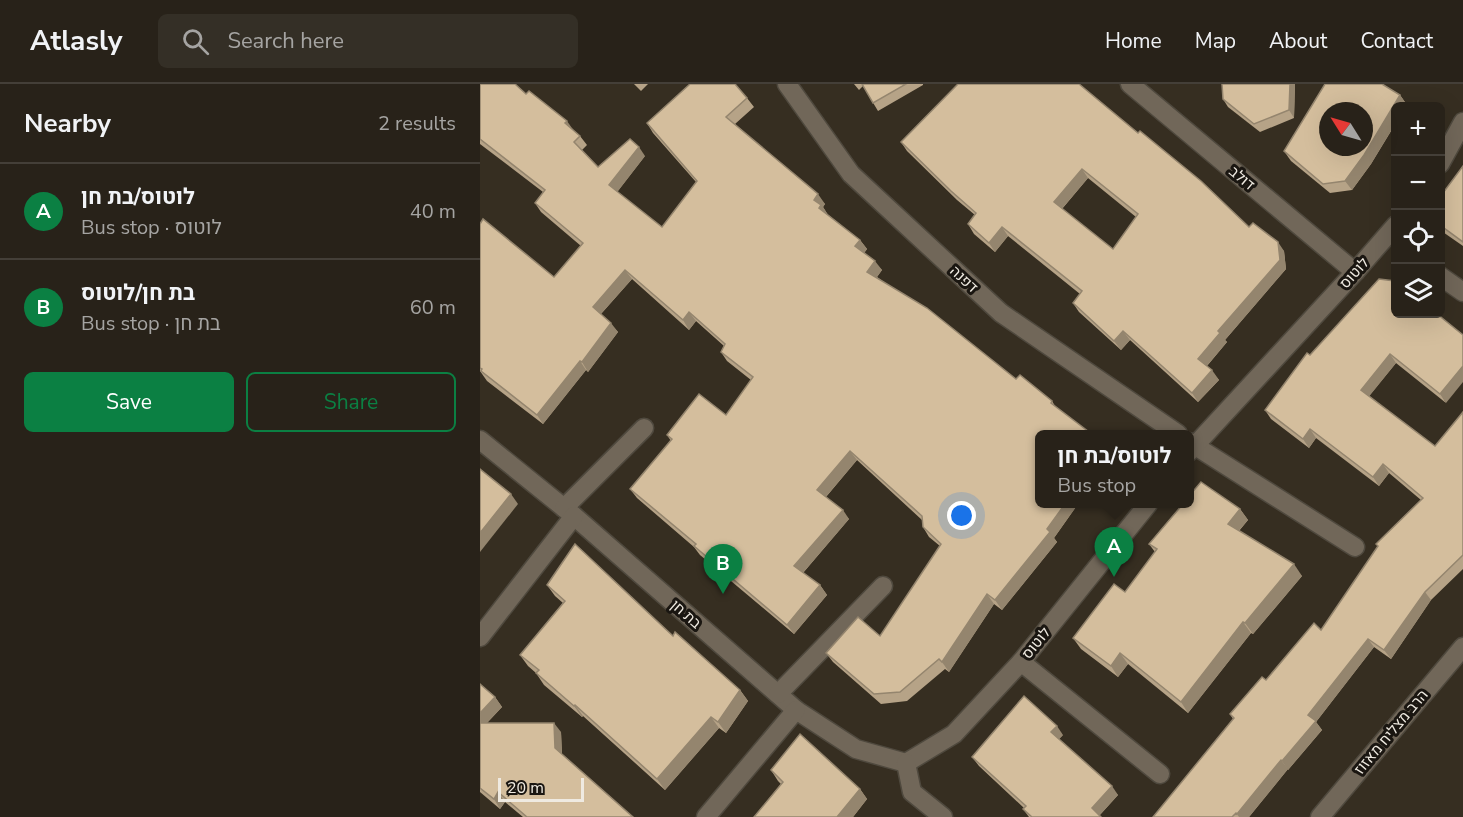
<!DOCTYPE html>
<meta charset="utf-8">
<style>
:root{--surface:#282219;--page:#342f26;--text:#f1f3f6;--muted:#a5a4a2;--line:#443f38;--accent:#0b8043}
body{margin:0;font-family:"Nunito Sans",Heebo,sans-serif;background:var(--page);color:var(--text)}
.controls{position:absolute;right:18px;top:18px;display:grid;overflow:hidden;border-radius:9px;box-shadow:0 6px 24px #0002}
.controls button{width:54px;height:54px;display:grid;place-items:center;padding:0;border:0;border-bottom:2px solid var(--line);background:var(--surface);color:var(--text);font:30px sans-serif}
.compass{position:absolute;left:839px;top:18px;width:54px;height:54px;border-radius:50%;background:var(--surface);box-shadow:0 6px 24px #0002;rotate:307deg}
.scale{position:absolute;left:18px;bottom:15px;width:86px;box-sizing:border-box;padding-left:6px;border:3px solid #efeae1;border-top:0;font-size:16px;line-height:21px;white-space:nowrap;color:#efeae1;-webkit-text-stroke:4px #1a1611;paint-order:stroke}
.you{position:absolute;left:482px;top:432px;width:21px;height:21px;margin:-15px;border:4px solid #fff;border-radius:50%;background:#1a73e8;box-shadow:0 0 0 9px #1a73e833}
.badge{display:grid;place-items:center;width:39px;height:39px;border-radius:50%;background:var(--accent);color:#fff;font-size:20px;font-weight:700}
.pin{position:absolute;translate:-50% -50px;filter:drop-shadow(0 2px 3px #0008)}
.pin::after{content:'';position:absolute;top:32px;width:21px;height:18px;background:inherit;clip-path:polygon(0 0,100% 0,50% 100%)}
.popup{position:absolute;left:555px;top:346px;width:159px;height:78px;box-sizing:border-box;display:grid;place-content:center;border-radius:9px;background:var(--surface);filter:drop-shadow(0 2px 4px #0005);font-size:20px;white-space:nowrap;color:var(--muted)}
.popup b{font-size:22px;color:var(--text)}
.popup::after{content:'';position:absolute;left:50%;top:100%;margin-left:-12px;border:12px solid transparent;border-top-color:var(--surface)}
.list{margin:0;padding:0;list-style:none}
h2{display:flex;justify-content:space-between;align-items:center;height:78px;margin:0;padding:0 24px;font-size:26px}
h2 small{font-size:20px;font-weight:400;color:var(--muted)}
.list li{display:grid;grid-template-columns:39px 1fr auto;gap:18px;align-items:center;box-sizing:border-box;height:96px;padding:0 24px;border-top:2px solid var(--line)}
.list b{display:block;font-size:22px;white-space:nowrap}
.list p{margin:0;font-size:20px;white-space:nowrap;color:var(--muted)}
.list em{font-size:20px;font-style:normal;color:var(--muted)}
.actions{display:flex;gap:12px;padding:18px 24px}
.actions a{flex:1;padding:14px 0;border:2px solid var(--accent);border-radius:9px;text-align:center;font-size:21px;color:var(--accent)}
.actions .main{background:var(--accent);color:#fff}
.icon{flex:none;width:33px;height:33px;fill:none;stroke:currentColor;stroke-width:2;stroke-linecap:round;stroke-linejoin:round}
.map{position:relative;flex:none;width:983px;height:733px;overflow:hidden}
header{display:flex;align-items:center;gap:36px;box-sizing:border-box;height:84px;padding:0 30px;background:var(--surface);border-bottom:2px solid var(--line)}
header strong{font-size:28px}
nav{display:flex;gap:33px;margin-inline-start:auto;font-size:21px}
.search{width:420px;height:54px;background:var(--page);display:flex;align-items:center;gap:15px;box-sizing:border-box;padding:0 21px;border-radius:9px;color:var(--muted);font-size:22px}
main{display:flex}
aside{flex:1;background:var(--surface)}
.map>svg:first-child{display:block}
</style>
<header>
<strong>Atlasly</strong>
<div class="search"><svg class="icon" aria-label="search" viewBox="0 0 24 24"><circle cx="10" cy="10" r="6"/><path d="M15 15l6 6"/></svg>Search here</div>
<nav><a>Home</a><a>Map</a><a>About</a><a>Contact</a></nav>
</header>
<main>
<aside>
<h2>Nearby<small>2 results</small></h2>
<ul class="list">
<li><span class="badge">A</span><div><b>לוטוס/בת חן</b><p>Bus stop · לוטוס</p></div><em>40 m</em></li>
<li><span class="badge">B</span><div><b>בת חן/לוטוס</b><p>Bus stop · בת חן</p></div><em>60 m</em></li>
</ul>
<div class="actions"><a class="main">Save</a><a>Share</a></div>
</aside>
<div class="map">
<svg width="983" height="733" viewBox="0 0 983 733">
<rect width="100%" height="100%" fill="#362e21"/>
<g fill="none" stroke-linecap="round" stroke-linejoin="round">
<g stroke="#4f493e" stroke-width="21">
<g id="minor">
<path d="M307,0L371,90L521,229L698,350"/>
<path d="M650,0L875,188"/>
<path d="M960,80L983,38"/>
<path d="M960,192L983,208"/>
<path d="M0,356L94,432L316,626L376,665L426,679"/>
<path d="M709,358L875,463"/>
<path d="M709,368L875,188L916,141"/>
<path d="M84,424L164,344"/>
<path d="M0,553L94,432"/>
<path d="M541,578L680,690"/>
<path d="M298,610L403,502"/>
<path d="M426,679L474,650L541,578L668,420"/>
<path d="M426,679L432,708L463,733"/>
<path d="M226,733L316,626"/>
<path d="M840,733L983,563"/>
</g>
</g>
<use href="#minor" stroke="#716759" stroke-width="18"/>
</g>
<g fill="#b6a387" fill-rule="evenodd">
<path d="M0,0L46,10L100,52L107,61L102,66L118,83L165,72L137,108L182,143L216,98L173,49L167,39L267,14L274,23L255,40L345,120L343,123L348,131L380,156L387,165L384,169L402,186L397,193L536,295L572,317L575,322L559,420H598L574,454L577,458L522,526L514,520L469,588L465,585L427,617L401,620L353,578L346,569L400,552L460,462L449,453L443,443L442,436L377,376L346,413L369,435L323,489L340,501L347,511L314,550L220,471L214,463L157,414L150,405L191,357L187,351L246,331L271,296L247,277L241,268L244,262L216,237L209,246L152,195L121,230L138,248L108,288L106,286L63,340L7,297L0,287V140L74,193L101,162L61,128L55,119L63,108L0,60Z"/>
<path d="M154,0H168L161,7Z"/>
<path d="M374,0H443V1L398,27L383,2L379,6Z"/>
<path d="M478,0L769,143L804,167L806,185L745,256L747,258L727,282L739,296L718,318L650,256L641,266L599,228L593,219L600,210L528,152L515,168L494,150L488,140L495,131L477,116L427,67L421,58ZM608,94L656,133L633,165L582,125Z"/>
<path d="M742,0H815L814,34L780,48L748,23L743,15Z"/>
<path d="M920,11L927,21L891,80L872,106L850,109L811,77L804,67Z"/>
<path d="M983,82V162L960,146V113Z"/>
<path d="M899,195L966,319L916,279L889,312L955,362L983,328V485L951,516L911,575L894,563L836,638L842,646L808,686V685L769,733H673L753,635L750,630L786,596L841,546L941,416L909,389L899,402L836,354L829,364L791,335L785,326L830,271Z"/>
<path d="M760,425L768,436L759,447L822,492L773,550L771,549L708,629L648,580L638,593L601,565L593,554L645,508L675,468L669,460Z"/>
<path d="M67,501L193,552L260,606L268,617L246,649L239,644L185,706L103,632L102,633L64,601L56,589L48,582L40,571L83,519L75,512Z"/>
<path d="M0,600L15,613L22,623L7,639L81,648L82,670L153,733H43L25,718L20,725L0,708Z"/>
<path d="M583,651L579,655L638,711L619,732L621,733H549L543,725L544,724L499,682L492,673Z"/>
<path d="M291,686L380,705L387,715L373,733H274L301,700L298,697Z"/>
</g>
<g fill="#94856e">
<path d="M810,0H815L814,34L809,26Z"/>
<path d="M920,11L927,21L926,22H915V40L891,80L872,106L865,97Z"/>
<path d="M87,37L94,47L85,39Z"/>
<path d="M159,63L165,72L135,111L129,101Z"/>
<path d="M602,85L608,94L580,127L574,118Z"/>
<path d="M338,110L345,120L343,123L348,131L346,134L334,116Z"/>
<path d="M522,143L528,152L515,168L509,159Z"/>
<path d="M380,156L387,165L382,172L375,162Z"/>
<path d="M798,158L804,167L806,185L745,256L747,258L725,284L718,275L738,247Z"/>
<path d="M395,177L402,186L394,197L387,188Z"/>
<path d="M145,186L152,195L119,232L113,223Z"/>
<path d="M209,228L216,237L209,246L203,236Z"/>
<path d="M131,239L138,248L108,288L102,278Z"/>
<path d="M643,247L650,256L641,266L634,257Z"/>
<path d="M910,270L916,279L887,315L881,306Z"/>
<path d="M100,277L106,286L63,340L57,331Z"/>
<path d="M983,282V298L966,319L960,310Z"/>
<path d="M732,286L739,296L718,318L712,309Z"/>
<path d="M830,345L836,354L829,364L823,355Z"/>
<path d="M370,367L377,376L344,415L337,406Z"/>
<path d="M903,380L909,389L899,402L893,393Z"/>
<path d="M31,410L38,420L0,468V449Z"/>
<path d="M585,420H598L574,454L577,458L522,526L515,516L567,445Z"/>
<path d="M760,425L768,436L755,451L748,440Z"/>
<path d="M363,426L369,435L321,491L314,482Z"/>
<path d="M814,480L822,492L773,550L765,539Z"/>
<path d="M340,501L347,511L314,550L307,541Z"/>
<path d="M945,508L951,516L911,575L904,566Z"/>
<path d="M507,510L514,520L469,588L462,578Z"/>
<path d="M763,538L771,549L708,629L701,618Z"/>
<path d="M888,555L894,563L836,638L842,646L808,686L802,677L828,631Z"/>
<path d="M640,569L648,580L638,593L631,582Z"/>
<path d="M260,606L268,617L246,649L238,638Z"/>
<path d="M15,613L22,623L0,646V629Z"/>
<path d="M95,621L103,632L102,633L94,622Z"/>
<path d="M231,633L239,644L185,706L177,695Z"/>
<path d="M74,639L81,648L82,673L75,664Z"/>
<path d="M577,642L583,651L577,657L571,648Z"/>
<path d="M801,676L808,685L769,733H759L757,730Z"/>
<path d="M632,702L638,711L618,733L612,724Z"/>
<path d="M380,705L387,715L373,733H357Z"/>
<path d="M18,708L25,718L20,725L14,715Z"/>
</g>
<g fill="#d4be9d" stroke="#94856e" stroke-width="1.5" fill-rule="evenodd">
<path d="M0,0H35L46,10L49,7L87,37L85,39L100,52L94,58L118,83L150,55L159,63L129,101L182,143L217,97L167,39L210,0H255L267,14L246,33L338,110L334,116L341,121L339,124L380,156L375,162L395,177L387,188L447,224L536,295L540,291L572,317L571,319L613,351H559V420H585L567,445L570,448L515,516L507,510L462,578L459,575L420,608L394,610L346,569L378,533L400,552L461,460L443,443L442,432L370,367L337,406L363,426L314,482L340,501L307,541L214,462L216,460L150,405L192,355L187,351L219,310L246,331L273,293L241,268L245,260L209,228L203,236L145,186L113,223L131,239L102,278L100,277L57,331L1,287L2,285L0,284V140L3,135L74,193L103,159L55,119L65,106L0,55Z"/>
<path d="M382,0H426L393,19Z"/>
<path d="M478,0H599L658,49L660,47L721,97L769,143L773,139L798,158L800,176L738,247L740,249L718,275L732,286L712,309L643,247L634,257L593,219L602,207L522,143L509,159L488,140L496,129L471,107L421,58ZM602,85L658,130L633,165L574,118Z"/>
<path d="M742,0H810L809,26L774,40L743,15Z"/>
<path d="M845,0H902L920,11L884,71L865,97L843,100L804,67ZM848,27H884V63H848Z"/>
<path d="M983,82V158L960,141V113Z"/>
<path d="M899,195L915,197V230H957L983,251V282L960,310L910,270L881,306L955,362L983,328V471L945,508L904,566L888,555L828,631L836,637L802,677L801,676L757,730L756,729L752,733H673L754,634L750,630L782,593L786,596L834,539L841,546L898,462L896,460L943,414L903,380L893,393L830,345L823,355L785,326L827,269L830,271Z"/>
<path d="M0,385L31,410L0,449Z"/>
<path d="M721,398L760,425L748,440L814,480L765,539L763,538L701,618L640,569L631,582L593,554L634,500L645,508L677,465L669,460L703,420H709V412Z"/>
<path d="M95,460L193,552L195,548L260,606L238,638L231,633L177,695L95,621L94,622L56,589L59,586L40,571L85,517L67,501Z"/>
<path d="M0,600L15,613L0,629Z"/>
<path d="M544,612L577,642L571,648L632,702L612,724L621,733H552L543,725L546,722L492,673Z"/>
<path d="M0,639H74L75,664L153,733H47L18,708L14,715L0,704Z"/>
<path d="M320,650L380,705L357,733H274L303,698L291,686Z"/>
</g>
<g text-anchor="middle" stroke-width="6" stroke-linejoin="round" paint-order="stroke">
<g font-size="15" fill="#efeae1" stroke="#1a1611">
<text transform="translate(762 94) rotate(40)" y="5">דולב</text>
<text transform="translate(874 189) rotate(-48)" y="5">לוטוס</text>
<text transform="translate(484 195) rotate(43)" y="5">דפנה</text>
<text transform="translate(206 530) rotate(41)" y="5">בת חן</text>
<text transform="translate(556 559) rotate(-51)" y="5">לוטוס</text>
<text transform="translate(911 648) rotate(-50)" y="5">הרב מצליח מאזוז</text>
</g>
</g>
</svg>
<div class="controls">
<button>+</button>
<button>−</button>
<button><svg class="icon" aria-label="locate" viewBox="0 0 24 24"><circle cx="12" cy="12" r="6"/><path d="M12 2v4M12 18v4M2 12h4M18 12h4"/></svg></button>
<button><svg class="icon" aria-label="layers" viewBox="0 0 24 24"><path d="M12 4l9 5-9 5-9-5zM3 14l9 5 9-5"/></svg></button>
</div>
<svg class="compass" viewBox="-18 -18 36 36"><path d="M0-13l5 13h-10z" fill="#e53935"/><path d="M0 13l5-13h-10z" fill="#a5a4a2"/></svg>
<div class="scale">20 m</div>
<div class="you"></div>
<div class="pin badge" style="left:634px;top:493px">A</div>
<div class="popup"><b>לוטוס/בת חן</b>Bus stop</div>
<div class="pin badge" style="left:243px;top:510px">B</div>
</div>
</main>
